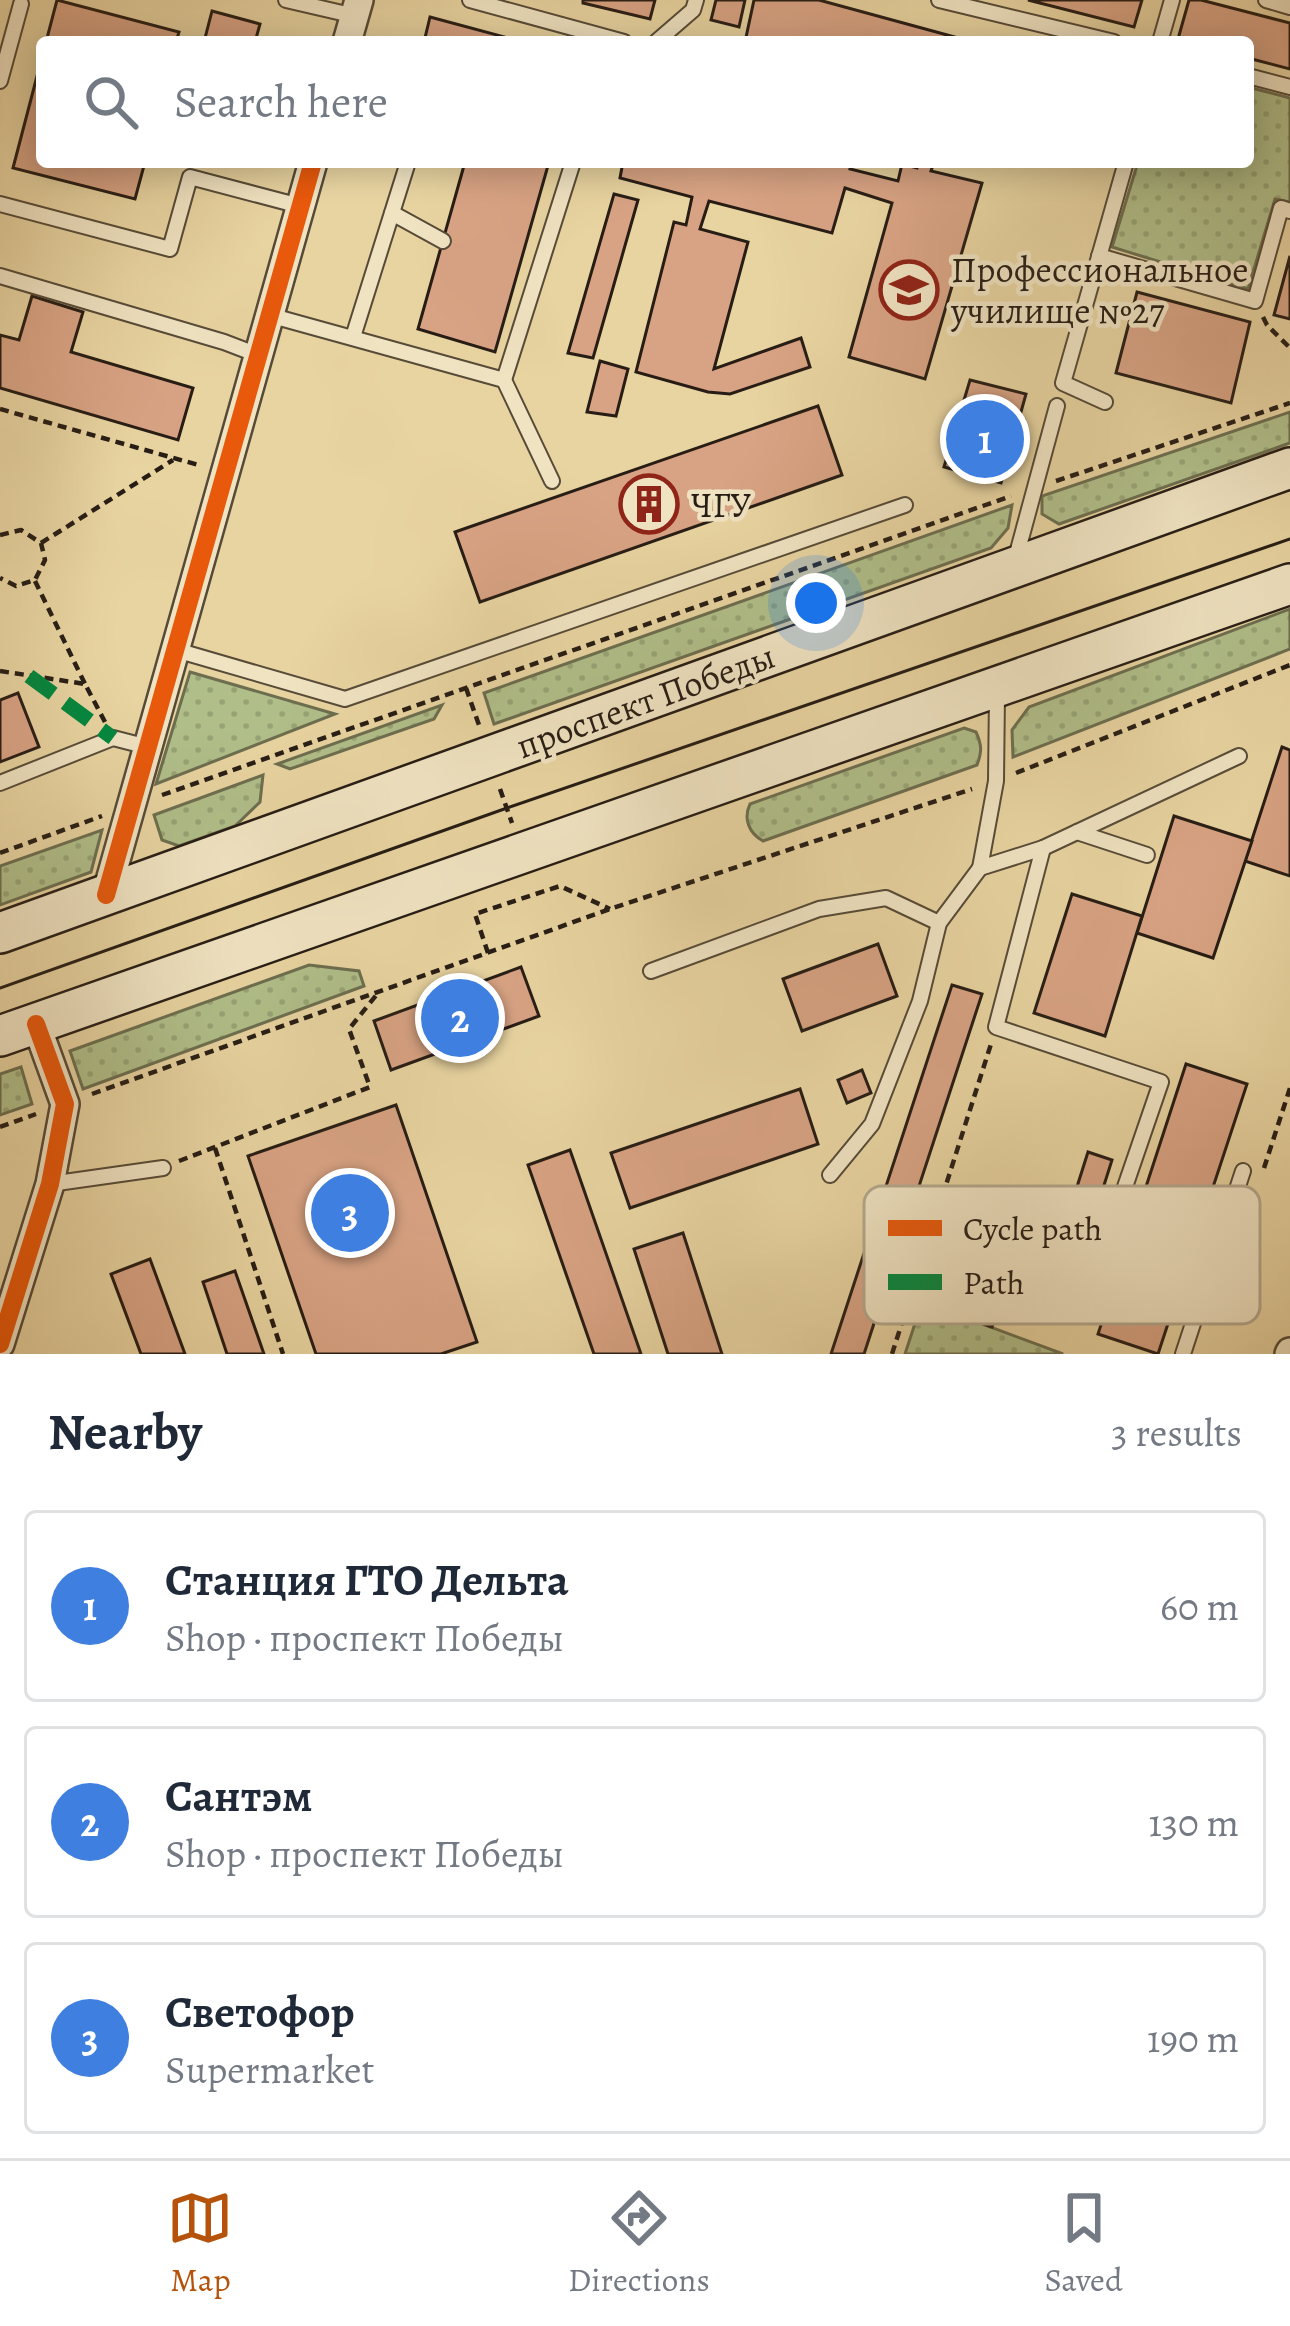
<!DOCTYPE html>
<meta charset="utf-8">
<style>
:root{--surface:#fff;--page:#f2f2f3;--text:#1f2937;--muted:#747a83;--line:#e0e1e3;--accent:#b45309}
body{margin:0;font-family:Alegreya,serif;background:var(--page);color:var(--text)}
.you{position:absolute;left:816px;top:603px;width:42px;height:42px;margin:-30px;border:9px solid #fff;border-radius:50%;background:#1a73e8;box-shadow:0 0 0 18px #1a73e833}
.badge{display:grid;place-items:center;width:78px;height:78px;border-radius:50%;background:var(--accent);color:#fff;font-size:39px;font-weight:700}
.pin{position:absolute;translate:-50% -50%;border:6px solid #fff;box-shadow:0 3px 12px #0006}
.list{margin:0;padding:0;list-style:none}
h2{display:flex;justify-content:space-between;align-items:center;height:156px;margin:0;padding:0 48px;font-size:51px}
h2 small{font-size:39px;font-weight:400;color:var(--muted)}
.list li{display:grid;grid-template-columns:78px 1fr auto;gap:36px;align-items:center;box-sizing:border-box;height:192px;margin:0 24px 24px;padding:0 24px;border:3px solid var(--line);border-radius:12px}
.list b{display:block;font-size:45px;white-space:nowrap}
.list p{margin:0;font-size:39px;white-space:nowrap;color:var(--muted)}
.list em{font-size:39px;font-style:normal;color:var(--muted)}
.icon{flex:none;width:66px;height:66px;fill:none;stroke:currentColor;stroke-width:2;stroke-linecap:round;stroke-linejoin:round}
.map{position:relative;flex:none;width:1290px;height:1354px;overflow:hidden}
.search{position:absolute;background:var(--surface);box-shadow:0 6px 30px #0003;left:36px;right:36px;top:36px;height:132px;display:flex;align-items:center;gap:30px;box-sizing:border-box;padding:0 42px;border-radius:12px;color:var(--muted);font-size:45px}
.sheet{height:804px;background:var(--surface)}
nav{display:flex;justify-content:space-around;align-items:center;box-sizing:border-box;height:168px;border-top:3px solid var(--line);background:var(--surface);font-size:33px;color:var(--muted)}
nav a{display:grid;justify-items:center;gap:6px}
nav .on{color:var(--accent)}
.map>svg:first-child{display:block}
</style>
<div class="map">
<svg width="1290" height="1354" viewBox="0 0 1290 1354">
<defs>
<pattern id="grass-dots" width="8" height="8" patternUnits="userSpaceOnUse" patternTransform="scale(3)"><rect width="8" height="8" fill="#b0be89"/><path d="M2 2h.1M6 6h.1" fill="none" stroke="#97a375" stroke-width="1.8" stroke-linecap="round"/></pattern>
</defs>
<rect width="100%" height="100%" fill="#e8d4a1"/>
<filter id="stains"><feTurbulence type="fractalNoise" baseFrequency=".00167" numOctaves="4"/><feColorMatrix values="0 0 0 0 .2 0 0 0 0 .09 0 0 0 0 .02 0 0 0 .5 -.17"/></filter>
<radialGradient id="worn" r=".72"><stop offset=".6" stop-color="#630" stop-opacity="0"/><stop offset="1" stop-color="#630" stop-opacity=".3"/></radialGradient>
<g fill="url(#grass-dots)" stroke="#6c6e4f" stroke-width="3">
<path d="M1248,87L1290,98V202L1275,199L1248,289L1112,247L1138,162H1248Z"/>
<path d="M1290,412V443L1059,524L1042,514V496Z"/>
<path d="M1012,505L1008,528L991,548L494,724L484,693Z"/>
<path d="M1290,609V649L1013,757L1012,730L1029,707Z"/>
<path d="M190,672L335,714L156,784Z"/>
<path d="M442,705L434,719L290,769L277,764Z"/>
<path d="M964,728L976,732C982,745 982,752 977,765L763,841C749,833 743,819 750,804Z"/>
<path d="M263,775L260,802L235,826L179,846L162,840L154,815Z"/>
<path d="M102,830L91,872L0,905V866Z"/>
<path d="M309,965L359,971L364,986L83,1089L70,1051Z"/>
<path d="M21,1067L32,1104L0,1115V1074Z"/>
<path d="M921,1305L961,1316L1063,1354H905Z"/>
</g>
<g fill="#d8a384" stroke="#271d15" stroke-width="3">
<path d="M57,0L179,32L176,42H46Z"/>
<path d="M583,0H655L650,19L583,3Z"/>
<path d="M716,0H745L739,27L711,20Z"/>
<path d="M754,0H819L973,42H745Z"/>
<path d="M1028,0H1142L1134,27Z"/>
<path d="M1189,0H1201L1290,23V69L1248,58V42H1188L1178,39Z"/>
<path d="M212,11L260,24L255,42H204Z"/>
<path d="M430,17L523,42H424Z"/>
<path d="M42,57V162H145L135,199L13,168Z"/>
<path d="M465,162H549L495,352L418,329Z"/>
<path d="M623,162H852L850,169L898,181L902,164L917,168L919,162H934L931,171L982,183L925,379L849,357L892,203L845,188L832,233L709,201L700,229L748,242L714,369L801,338L810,367L730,394L708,392L636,372L674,222L686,225L692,197L620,178Z"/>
<path d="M614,194L638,200L593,358L568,353Z"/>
<path d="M1290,256V319L1274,315Z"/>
<path d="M1137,292L1250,322L1231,403L1116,373Z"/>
<path d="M32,296L83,312L71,352L193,388L178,440L0,388V335L19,340Z"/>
<path d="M600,361L628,369L616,416L587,412Z"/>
<path d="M970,380L1026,394L1019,419L1024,420L1012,459L1008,458L1001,483L944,467Z"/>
<path d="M818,406L842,475L480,602L455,532Z"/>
<path d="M18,693L39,747L0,762V700Z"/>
<path d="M1282,747L1290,750V876L1245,861Z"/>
<path d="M1174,816L1252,841L1213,958L1137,933Z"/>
<path d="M1072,894L1142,916L1105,1036L1034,1013Z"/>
<path d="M878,944L897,996L802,1031L783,979Z"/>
<path d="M521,967L539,1016L391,1070L374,1021Z"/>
<path d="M952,985L982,994L864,1354H831Z"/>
<path d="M1186,1064L1247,1084L1158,1354L1098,1334Z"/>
<path d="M862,1070L871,1093L847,1103L838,1080Z"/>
<path d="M800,1089L818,1144L630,1208L611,1153Z"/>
<path d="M396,1105L477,1342L441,1354H316L248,1156Z"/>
<path d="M570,1150L641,1354H594L528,1165Z"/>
<path d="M1088,1152L1112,1160L1099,1201L1075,1193Z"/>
<path d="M1007,1189L1038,1200L992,1327L961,1316Z"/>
<path d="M683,1233L722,1354H668L634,1249Z"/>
<path d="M150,1259L185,1354H141L111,1274Z"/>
<path d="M235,1271L264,1354H227L203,1282Z"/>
</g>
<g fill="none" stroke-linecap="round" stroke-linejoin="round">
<g stroke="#574b38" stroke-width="18">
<g id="service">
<path d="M286,0L355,16"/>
<path d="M470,0L624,42"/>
<path d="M939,0L1114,42"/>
<path d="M1266,0L1290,7"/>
<path d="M656,42L693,10L696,0"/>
<path d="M1160,42L1172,0"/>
<path d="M1248,76L1290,87"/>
<path d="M0,81L21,4"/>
<path d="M0,204L170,249L190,177L300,206"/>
<path d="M392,213L443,241"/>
<path d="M1099,256L1255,301L1281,208L1290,211"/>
<path d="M0,276L224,342L258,355"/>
<path d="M269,315L504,380L552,481"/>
<path d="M353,337L408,162"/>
<path d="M504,380L573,162"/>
<path d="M1105,402L1063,383L1126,162"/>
<path d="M1015,561L1057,406"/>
<path d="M176,650L345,699L905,505"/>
<path d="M997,694L996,781L980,868L1043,848L1239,756"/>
<path d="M0,783L113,738L148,747"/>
<path d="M1077,832L1147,855"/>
<path d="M1043,848L996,1027L1161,1082L1105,1245"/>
<path d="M651,971L819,909L886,898L939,923"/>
<path d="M830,1175L872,1124L920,1001L939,923L980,868"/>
<path d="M50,1184L163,1168"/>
<path d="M1183,1354L1243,1171"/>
</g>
</g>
<g stroke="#574b38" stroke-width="32">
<g id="minor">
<path d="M347,42L359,0"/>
<path d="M106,895L313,162"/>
<path d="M0,1344L50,1184L65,1104L36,1024"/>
<path d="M1289,1354L1290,1352"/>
</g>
</g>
<g stroke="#271d15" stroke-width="44">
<g id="secondary">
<path d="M0,933L1290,468"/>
<path d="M0,1036L1290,584"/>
</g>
</g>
<g stroke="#271d15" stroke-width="4.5" stroke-dasharray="9 6" stroke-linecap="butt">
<path d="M1263,317L1267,325L1290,348"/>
<path d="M0,409L202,466"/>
<path d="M1056,481L1290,403"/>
<path d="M0,535L21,530L41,543L45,560L35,580L16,586L0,578"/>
<path d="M41,543L173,460"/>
<path d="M35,581L85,684"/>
<path d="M0,671L85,684L105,722"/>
<path d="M466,688L480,728"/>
<path d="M1016,773L1290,665"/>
<path d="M500,789L512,823"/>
<path d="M162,795L1011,496"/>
<path d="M0,853L102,816"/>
<path d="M488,953L475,914L560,886L610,909"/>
<path d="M92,1094L610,909L972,789"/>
<path d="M0,1127L36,1114"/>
<path d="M215,1148L283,1354"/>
<path d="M179,1161L370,1087L349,1029L378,993"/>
<path d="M1264,1168L1290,1088"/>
<path d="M892,1354L991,1044"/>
</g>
<use href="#service" stroke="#f0e3c2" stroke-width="14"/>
<use href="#minor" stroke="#f0e3c2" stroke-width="27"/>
<use href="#secondary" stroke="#f0e3c2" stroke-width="39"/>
<path stroke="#271d15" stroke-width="3" d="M0,988L507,808L1290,539"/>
<path stroke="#00873e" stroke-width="15" stroke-dasharray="30 15" stroke-linecap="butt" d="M29,676L113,738"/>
<g stroke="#f0e3c2" stroke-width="26">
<g id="cycleway">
<path d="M106,895L313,162"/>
<path d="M0,1344L50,1184L65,1104L36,1024"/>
</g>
</g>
<use href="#cycleway" stroke="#e8590c" stroke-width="18"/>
</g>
<defs>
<g id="university-ring" transform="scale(3)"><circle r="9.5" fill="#f0e3c2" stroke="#8f2418" stroke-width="1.5"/><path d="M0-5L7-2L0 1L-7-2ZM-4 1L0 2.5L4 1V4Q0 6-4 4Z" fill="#8f2418"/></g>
<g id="building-ring" transform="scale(3)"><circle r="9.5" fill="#f0e3c2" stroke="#8f2418" stroke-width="1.5"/><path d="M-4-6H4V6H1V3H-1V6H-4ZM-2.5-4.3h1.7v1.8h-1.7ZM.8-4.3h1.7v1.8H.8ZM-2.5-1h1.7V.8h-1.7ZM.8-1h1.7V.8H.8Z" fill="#8f2418"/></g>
</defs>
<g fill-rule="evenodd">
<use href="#university-ring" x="909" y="290"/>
<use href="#building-ring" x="649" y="504"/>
</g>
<g text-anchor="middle" stroke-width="9" stroke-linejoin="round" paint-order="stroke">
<g font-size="36" fill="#271d15" stroke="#f0e3c2" text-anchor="start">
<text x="951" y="282">Профессиональное<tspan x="951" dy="41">училище №27</tspan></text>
<text x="691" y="517">ЧГУ</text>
</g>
<g font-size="36" fill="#271d15" stroke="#f0e3c2">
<text transform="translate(645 700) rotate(-20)" y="13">проспект Победы</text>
</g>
</g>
<rect x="864" y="1186" width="396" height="138" rx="18" fill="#f0e3c2" stroke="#b4a88e" stroke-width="3"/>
<rect x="888" y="1220" width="54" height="16" fill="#e8590c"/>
<rect x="888" y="1274" width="54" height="16" fill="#00873e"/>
<g font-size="33" fill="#271d15">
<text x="963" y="1240">Cycle path</text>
<text x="963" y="1294">Path</text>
</g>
<rect width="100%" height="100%" filter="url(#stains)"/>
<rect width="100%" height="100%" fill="url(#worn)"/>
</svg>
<div class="you"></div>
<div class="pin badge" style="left:985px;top:439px;background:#3f7fe0">1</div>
<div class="pin badge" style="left:460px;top:1018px;background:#3f7fe0">2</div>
<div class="pin badge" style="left:350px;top:1213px;background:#3f7fe0">3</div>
<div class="search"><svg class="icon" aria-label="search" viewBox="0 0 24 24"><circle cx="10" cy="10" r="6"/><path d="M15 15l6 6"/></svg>Search here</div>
</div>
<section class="sheet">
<h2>Nearby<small>3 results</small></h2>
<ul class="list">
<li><span class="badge" style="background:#3f7fe0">1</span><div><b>Станция ГТО Дельта</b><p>Shop · проспект Победы</p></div><em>60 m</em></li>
<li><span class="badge" style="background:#3f7fe0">2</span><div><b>Сантэм</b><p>Shop · проспект Победы</p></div><em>130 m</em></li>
<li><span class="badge" style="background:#3f7fe0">3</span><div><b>Светофор</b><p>Supermarket</p></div><em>190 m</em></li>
</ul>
</section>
<nav>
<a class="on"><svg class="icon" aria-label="map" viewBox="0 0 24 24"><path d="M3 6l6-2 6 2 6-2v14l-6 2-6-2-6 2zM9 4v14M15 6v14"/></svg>Map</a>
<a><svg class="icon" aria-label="directions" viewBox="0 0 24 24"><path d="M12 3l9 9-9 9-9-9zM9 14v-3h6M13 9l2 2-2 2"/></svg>Directions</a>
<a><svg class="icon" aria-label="saved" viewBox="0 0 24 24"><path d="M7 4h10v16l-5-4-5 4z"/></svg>Saved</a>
</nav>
